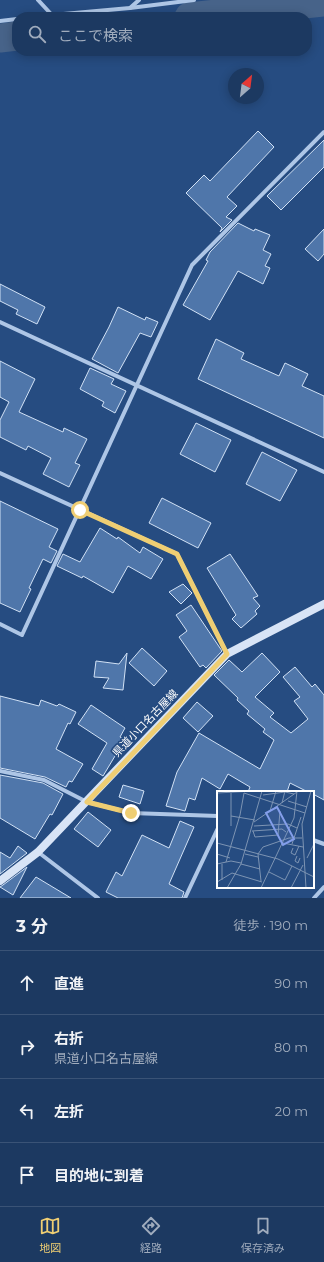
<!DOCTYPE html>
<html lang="ja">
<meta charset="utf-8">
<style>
:root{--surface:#1c3961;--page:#254067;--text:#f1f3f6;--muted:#a0acbd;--line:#3a5376;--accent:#efce73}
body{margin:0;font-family:Montserrat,"Noto Sans JP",sans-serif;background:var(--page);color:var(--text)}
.compass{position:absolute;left:228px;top:68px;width:36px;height:36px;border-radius:50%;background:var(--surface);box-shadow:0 2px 10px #0003;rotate:28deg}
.stop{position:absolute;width:12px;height:12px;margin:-9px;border:3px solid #efce73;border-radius:50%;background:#fff}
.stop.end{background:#efce73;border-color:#fff;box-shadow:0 1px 4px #0008}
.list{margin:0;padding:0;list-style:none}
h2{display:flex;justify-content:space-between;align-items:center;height:52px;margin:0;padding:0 16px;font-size:17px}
h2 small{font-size:13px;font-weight:400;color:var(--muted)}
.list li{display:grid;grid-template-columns:26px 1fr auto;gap:12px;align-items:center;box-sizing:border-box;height:64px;padding:0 16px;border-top:1px solid var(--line)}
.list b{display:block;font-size:15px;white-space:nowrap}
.list p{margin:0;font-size:13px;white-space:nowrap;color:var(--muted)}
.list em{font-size:13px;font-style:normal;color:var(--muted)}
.icon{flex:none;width:22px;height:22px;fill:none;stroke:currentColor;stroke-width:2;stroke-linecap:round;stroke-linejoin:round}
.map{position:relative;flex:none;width:324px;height:898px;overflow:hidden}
.search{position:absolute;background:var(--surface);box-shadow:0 2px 10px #0003;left:12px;right:12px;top:12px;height:44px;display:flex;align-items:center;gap:10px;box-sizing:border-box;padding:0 14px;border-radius:16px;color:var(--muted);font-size:15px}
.sheet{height:308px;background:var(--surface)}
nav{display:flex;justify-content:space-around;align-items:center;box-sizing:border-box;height:56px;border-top:1px solid var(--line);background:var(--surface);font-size:11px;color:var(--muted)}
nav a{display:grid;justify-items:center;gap:2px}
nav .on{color:var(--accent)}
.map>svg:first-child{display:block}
</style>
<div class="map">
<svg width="324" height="898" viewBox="0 0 324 898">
<rect width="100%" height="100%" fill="#264c81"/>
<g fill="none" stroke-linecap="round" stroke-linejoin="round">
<g stroke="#476389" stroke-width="29">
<path d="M189,17L324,2"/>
<path d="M0,38L17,36"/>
</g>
</g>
<g fill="#4f76aa" stroke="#d1e1f5">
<path d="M258,131L274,147L227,197L237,206L226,217L232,220L220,232L222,228L186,193L204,175L210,181Z"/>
<path d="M324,140V167L281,210L267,196Z"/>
<path d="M238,223L254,231L255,229L270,235L263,250L271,254L265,266L270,268L263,284L238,271L210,320L183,305L208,261L206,260L210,252Z"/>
<path d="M324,229V254L318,261L305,249Z"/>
<path d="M0,284L45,307L37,324L16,314L18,310L0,301Z"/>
<path d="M118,307L145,320L146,317L158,322L151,337L140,333L118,373L92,359L109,327Z"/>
<path d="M216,339L244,353L241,359L279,376L285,363L308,374L302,386L324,396V438L198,379Z"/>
<path d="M0,361L35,379L19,412L63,432L64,428L87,439L75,463L80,465L69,487L43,474L51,458L28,446L26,450L0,437V420L9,402L0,397Z"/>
<path d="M90,368L114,379L111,384L126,391L115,413L102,406L104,402L80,389Z"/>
<path d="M196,423L231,440L215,472L180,454Z"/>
<path d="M262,452L297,470L280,501L246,484Z"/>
<path d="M162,498L211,523L198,548L149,523Z"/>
<path d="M0,501L58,529L49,547L57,551L51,563L43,559L29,588L31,589L20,612L0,603Z"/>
<path d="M100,528L117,539L118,537L140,553L143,547L163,559L151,579L128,566L113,593L83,576L82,578L57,566L63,554L80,562Z"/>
<path d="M230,554L258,596L253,598L260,606L255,611L257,614L241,628L232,619L236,615L207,568Z"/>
<path d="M183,584L192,593L181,604L169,592Z"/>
<path d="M191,605L222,651L206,668L203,665L200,667L179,637L187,631L176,615Z"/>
<path d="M142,648L167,671L154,686L129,663Z"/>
<path d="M127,653L123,690L103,688L109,678L94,677L96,661L119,664Z"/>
<path d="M262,653L280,672L255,697L274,713L270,717L291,733L308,719L294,701L300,697L283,677L295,667L312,687L315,684L324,695V800L313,794V792H308L290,783L287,792H248L250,787L228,774L220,789L202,778L195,800L189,798L185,811L166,806L177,772L199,733L260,769L274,740L263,732L265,729L247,714L249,711L237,700L238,698L214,675L229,660L242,672Z"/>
<path d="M0,696L39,706L41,700L57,706L59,704L76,712L70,724L68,723L56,749L83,764L72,782L69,781L66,787L45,777L0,768Z"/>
<path d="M197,702L213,716L198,732L183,718Z"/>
<path d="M91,705L125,728L120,737L128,742L120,753L118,751L103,776L92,769L107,743L78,724Z"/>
<path d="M0,775L43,783L63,794L52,815L50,814L35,839L0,818Z"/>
<path d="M123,785L144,791L140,804L119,797Z"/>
<path d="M88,812L111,830L98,847L74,829Z"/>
<path d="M180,821L194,827L169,884L184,892L182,898H118L106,892L116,872L122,876L142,835L169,848Z"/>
<path d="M18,846L27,853L0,874V852L10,858Z"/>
<path d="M27,867L13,895L0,887L3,885Z"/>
<path d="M36,877L71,898H20Z"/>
</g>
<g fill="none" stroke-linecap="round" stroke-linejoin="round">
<g stroke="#aec6e6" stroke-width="4">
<path d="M38,0L51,14"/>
<path d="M130,8L194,0"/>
<path d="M30,17L130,8L139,0"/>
<path d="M0,21L17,19"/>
<path d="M0,322L324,472"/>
<path d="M0,473L177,554L227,654"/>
<path d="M0,624L22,635L192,265L324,132"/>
<path d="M0,771L44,780L87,802L131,813L218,816"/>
<path d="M313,840L324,844"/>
<path d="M38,852L98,898"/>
<path d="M185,898L218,828"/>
<path d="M314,898L324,887"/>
</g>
<path stroke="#d8e4f6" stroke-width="8" d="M0,881L38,852L227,654L324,604"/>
</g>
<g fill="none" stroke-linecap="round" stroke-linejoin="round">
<path stroke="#efce73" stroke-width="5" d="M80,510L177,554L227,654L87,802L131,813"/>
</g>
<g text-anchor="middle" stroke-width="3.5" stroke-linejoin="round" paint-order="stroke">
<g font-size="11" fill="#fff" stroke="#264c81">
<text transform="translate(145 723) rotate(-46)" y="4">県道小口名古屋線</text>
</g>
</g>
<g transform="translate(217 791)">
<rect width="97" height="97" fill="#264c81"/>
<path fill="none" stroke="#7d94b3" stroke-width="1" d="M0,2L37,0M14,2V25M27,2L88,22M46,4L68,1L77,3M71,10L90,16M65,12L68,0M53,20L80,1M37,31L53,20L59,0M14,35V25L38,29M37,35L71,33L80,37M35,40L65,38L69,41M36,40L38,46L61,44L63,20M0,52L61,68L97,86M66,52L86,56M75,53L84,26M76,57L74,62L78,64L82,55M0,63L13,67M28,63L41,66M80,65L78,70L81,72L83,67M90,67L97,53M9,71L23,24L27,2M0,73L14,70L24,72M5,73V89M24,73L43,78M52,81L68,89L75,75M44,90L41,63L46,56L72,47H85M0,91L15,82L45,91M10,97L24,73L45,0M44,97L77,27L80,0M74,97L86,74M89,97L85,33L94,0"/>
<path fill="#839eea" fill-opacity="0.15" stroke="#839eea" stroke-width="2" d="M60,16L77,48L66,54L49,22Z"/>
<rect width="97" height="97" fill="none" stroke="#fff" stroke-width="2"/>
</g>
</svg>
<svg class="compass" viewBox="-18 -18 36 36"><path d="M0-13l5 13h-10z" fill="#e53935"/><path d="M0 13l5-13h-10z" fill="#a0acbd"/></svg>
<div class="stop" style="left:80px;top:510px"></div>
<div class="stop end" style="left:131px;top:813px"></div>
<div class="search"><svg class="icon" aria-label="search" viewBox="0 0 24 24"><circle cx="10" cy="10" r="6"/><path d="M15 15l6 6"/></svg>ここで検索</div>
</div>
<section class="sheet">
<h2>3 分<small>徒歩 · 190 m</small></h2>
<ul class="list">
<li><svg class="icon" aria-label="ahead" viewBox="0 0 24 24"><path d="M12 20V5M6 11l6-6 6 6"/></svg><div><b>直進</b></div><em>90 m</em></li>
<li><svg class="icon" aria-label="right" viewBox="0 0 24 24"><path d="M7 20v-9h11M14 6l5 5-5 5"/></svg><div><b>右折</b><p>県道小口名古屋線</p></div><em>80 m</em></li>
<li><svg class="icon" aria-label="left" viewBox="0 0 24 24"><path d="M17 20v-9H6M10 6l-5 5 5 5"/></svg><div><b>左折</b></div><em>20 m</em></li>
<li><svg class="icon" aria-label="arrive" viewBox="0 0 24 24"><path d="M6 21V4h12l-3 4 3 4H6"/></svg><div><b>目的地に到着</b></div></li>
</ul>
</section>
<nav>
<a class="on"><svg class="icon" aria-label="map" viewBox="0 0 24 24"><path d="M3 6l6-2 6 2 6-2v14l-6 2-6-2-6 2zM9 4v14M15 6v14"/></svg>地図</a>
<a><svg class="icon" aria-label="directions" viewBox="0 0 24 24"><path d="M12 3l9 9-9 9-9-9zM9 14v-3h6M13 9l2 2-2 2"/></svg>経路</a>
<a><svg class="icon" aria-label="saved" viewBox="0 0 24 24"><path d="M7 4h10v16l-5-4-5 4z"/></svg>保存済み</a>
</nav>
